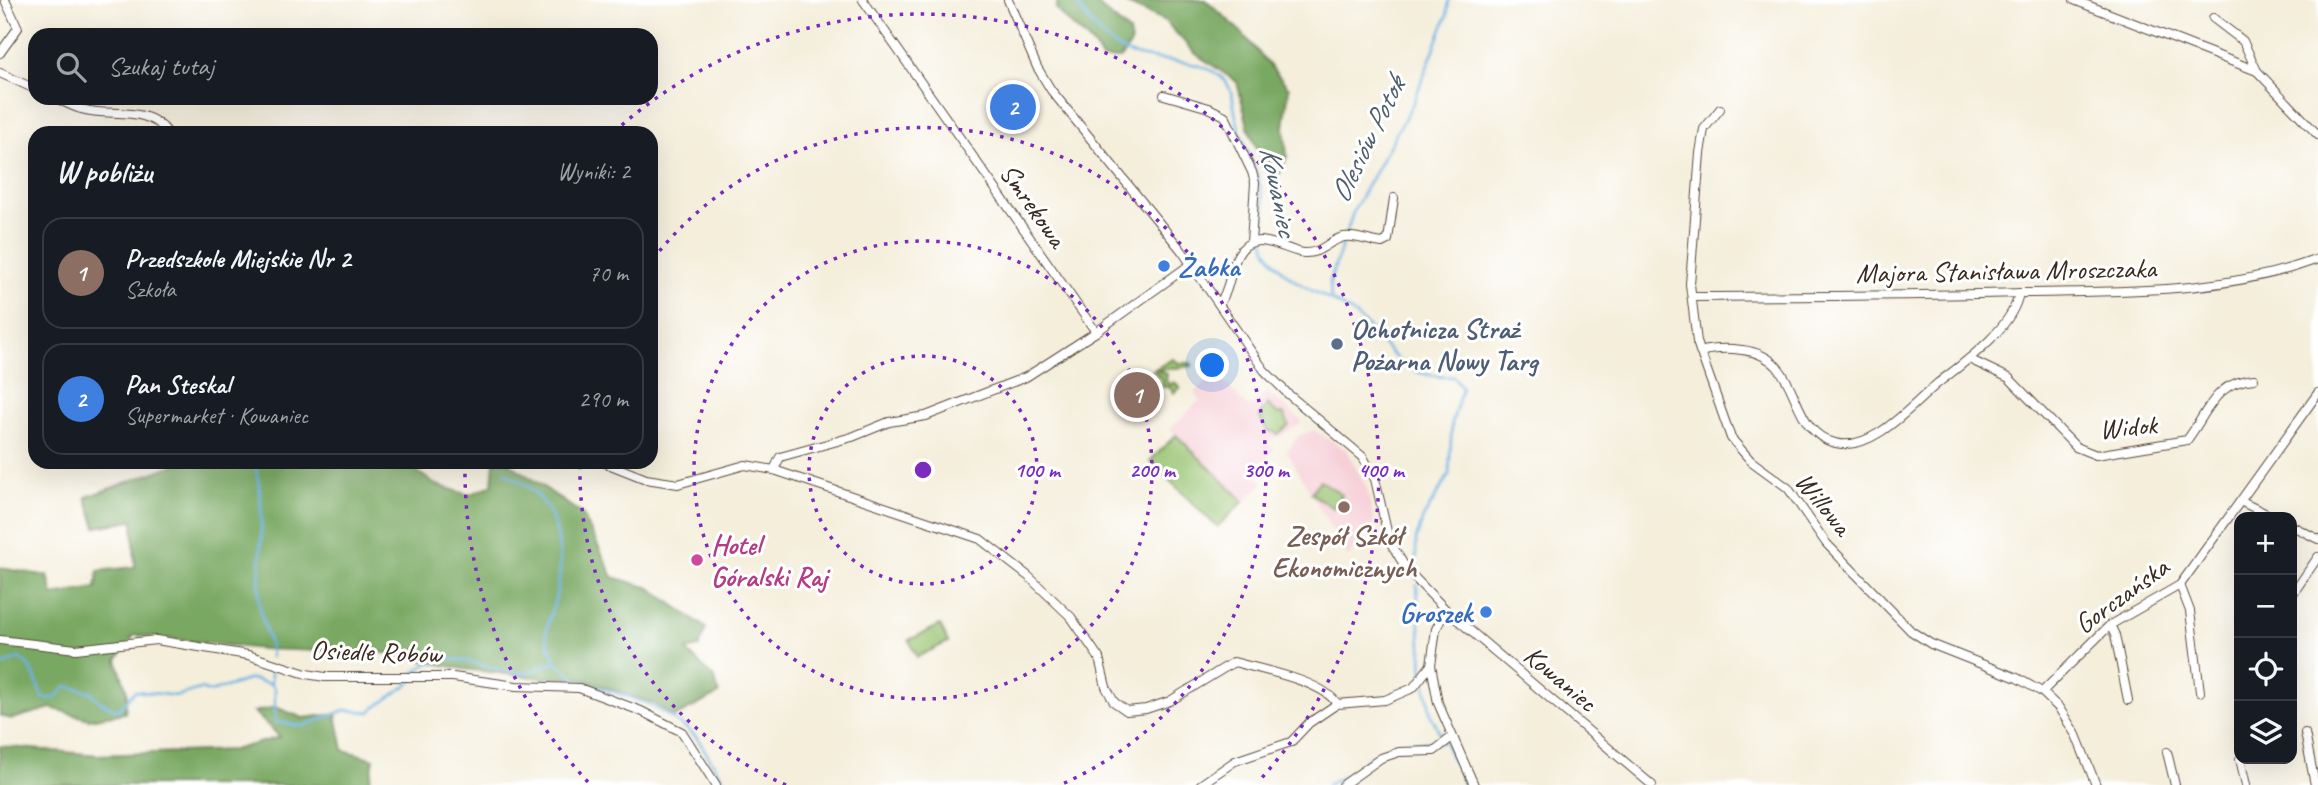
<!DOCTYPE html>
<html lang="pl">
<meta charset="utf-8">
<style>
:root{--surface:#171b24;--page:#242831;--text:#f1f3f6;--muted:#9ea1a6;--line:#363941;--accent:#d690ce}
body{margin:0;font-family:Caveat,sans-serif;background:var(--page);color:var(--text)}
.controls{position:absolute;right:21px;bottom:21px;display:grid;overflow:hidden;border-radius:14px;box-shadow:0 7px 28px #0002}
.controls button{width:63px;height:63px;display:grid;place-items:center;padding:0;border:0;border-bottom:2px solid var(--line);background:var(--surface);color:var(--text);font:35px sans-serif}
.you{position:absolute;left:1213px;top:366px;width:24px;height:24px;margin:-18px;border:5px solid #fff;border-radius:50%;background:#1a73e8;box-shadow:0 0 0 10px #1a73e833}
.badge{display:grid;place-items:center;width:46px;height:46px;border-radius:50%;background:var(--accent);color:#fff;font-size:23px;font-weight:700}
.pin{position:absolute;translate:-50% -50%;border:4px solid #fff;box-shadow:0 2px 7px #0006}
.list{margin:0;padding:0;list-style:none}
h2{display:flex;justify-content:space-between;align-items:center;height:91px;margin:0;padding:0 28px;font-size:30px}
h2 small{font-size:23px;font-weight:400;color:var(--muted)}
.list li{display:grid;grid-template-columns:46px 1fr auto;gap:21px;align-items:center;box-sizing:border-box;height:112px;margin:0 14px 14px;padding:0 14px;border:2px solid var(--line);border-radius:21px}
.list b{display:block;font-size:26px;white-space:nowrap}
.list p{margin:0;font-size:23px;white-space:nowrap;color:var(--muted)}
.list em{font-size:23px;font-style:normal;color:var(--muted)}
.icon{flex:none;width:38px;height:38px;fill:none;stroke:currentColor;stroke-width:2;stroke-linecap:round;stroke-linejoin:round}
.map{position:relative;flex:none;width:2318px;height:785px;overflow:hidden}
.search{position:absolute;background:var(--surface);box-shadow:0 7px 28px #0002;left:28px;top:28px;width:630px;height:77px;display:flex;align-items:center;gap:18px;box-sizing:border-box;padding:0 24px;border-radius:21px;color:var(--muted);font-size:26px}
.panel{position:absolute;background:var(--surface);box-shadow:0 7px 28px #0002;left:28px;top:126px;width:630px;height:343px;border-radius:21px}
.map>svg:first-child{display:block}
</style>
<div class="map">
<svg width="2318" height="785" viewBox="0 0 2318 785">
<rect width="100%" height="100%" fill="#fff"/>
<filter id="ink" filterUnits="userSpaceOnUse"><feTurbulence type="fractalNoise" baseFrequency=".0143" numOctaves="2"/><feDisplacementMap in="SourceGraphic" scale="14" xChannelSelector="R" yChannelSelector="G"/><feConvolveMatrix kernelMatrix="1 2 1 2 8 2 1 2 1" color-interpolation-filters="sRGB"/></filter>
<filter id="wash" filterUnits="userSpaceOnUse"><feTurbulence type="fractalNoise" baseFrequency=".00686" numOctaves="4" result="noise"/><feDisplacementMap in="SourceGraphic" scale="28" xChannelSelector="R" yChannelSelector="G"/><feGaussianBlur stdDeviation="1.57" result="paint"/><feColorMatrix in="noise" values="0 0 0 0 0 0 0 0 0 0 0 0 0 0 0 0 0 1.4 0 .05"/><feComposite in="paint" operator="in"/></filter>
<g filter="url(#wash)">
<rect width="100%" height="100%" fill="#f4eedb"/>
<g fill="#f6cfd7">
<path d="M1142,378L1152,388L1147,393L1156,402L1148,410L1136,396L1121,413L1114,405L1128,391L1131,394Z"/>
<path d="M1221,379L1247,406L1253,405L1267,392L1301,420V424L1269,442L1274,450L1252,472L1263,483L1244,501L1170,429L1200,400L1194,393L1207,383Z"/>
<path d="M1314,430L1346,450L1367,488L1374,522L1348,557L1287,452L1298,436Z"/>
</g>
<g fill="#97c270" stroke="#697647" stroke-width="2">
<path d="M1173,359L1179,363H1191L1192,366L1157,370L1167,374L1166,380L1170,385L1174,382L1180,388L1174,393L1169,387H1163L1162,380L1153,370Z"/>
<path d="M1268,404L1278,414H1284L1289,425L1278,434L1267,430L1259,416Z"/>
<path d="M1176,435L1244,501L1217,527L1150,461Z"/>
<path d="M1320,480L1342,495L1333,508L1311,493Z"/>
<path d="M940,625L948,642L917,657L909,640Z"/>
</g>
<g fill="#79a862" stroke="#5a6940" stroke-width="2">
<path d="M1058,0H1092L1129,32L1131,44L1120,59H1102C1092,37 1070,28 1056,9Z"/>
<path d="M1118,0H1206L1241,32L1289,88L1284,127L1287,156L1276,182H1272L1249,130L1237,82L1196,54L1164,20Z"/>
<path d="M182,462H405L434,484L469,495L492,485L494,462H508L583,515L613,577L650,588L706,628L699,647L686,650L715,679L719,694L674,717L652,703L579,678H542L463,669L386,653L262,649L134,635L117,660L127,692L125,713L89,719L51,708L12,719L0,716V568L48,576L53,595L96,588L98,571L135,567L133,520L96,527L86,497Z"/>
<path d="M275,707L303,718L336,714L343,750L374,759L369,785H0V746L98,755L233,750L280,737L254,712Z"/>
</g>
<g fill="none" stroke-linecap="round" stroke-linejoin="round">
<g stroke="#6cb2e3" stroke-width="2.5">
<path d="M1074,0C1087,18 1100,39 1121,50C1152,66 1201,53 1226,82C1234,93 1233,105 1236,117C1243,148 1262,174 1264,208C1265,222 1261,238 1267,250C1287,288 1324,291 1355,315C1376,331 1389,358 1413,370C1427,376 1439,377 1454,377L1462,388L1452,423L1449,475L1423,518L1416,539V575"/>
<path d="M1331,299L1330,281L1354,210L1413,103L1447,16L1449,0"/>
<path d="M254,462C267,506 259,553 259,598C259,619 271,636 271,657"/>
<path d="M505,472C514,478 524,483 532,490C560,513 564,558 557,591C550,627 538,625 556,662"/>
<path d="M1417,585L1423,673"/>
<path d="M0,666L19,658C38,671 34,681 43,698H56L66,686L91,692L100,702L118,710L135,691L177,696L200,689L210,692L251,679L271,684L275,689V722L303,726L345,710L369,712L414,680"/>
<path d="M414,673C450,642 479,671 520,673C534,674 544,663 557,663L577,680L648,704L685,727L697,738L727,785"/>
<path d="M1424,679L1431,715L1465,785"/>
<path d="M271,684V670"/>
<path d="M1327,785L1350,773L1370,757L1393,746L1416,742H1441"/>
</g>
</g>
</g>
<g filter="url(#ink)">
<g fill="none" stroke-linecap="round" stroke-linejoin="round">
<g stroke="#57473a" stroke-width="10">
<g id="minor">
<path d="M863,0L1096,332"/>
<path d="M1008,0L1037,67L1051,90L1182,251L1264,370L1288,394L1363,457L1375,479L1389,540L1407,570L1446,610L1652,785"/>
<path d="M2074,0L2257,71L2318,135"/>
<path d="M2213,18L2243,41L2257,71"/>
<path d="M0,53L18,28L5,0"/>
<path d="M0,73L35,89"/>
<path d="M1164,95L1209,108L1225,116L1252,172L1255,183L1251,242"/>
<path d="M56,98C64,102 73,107 81,109C111,118 147,104 168,133"/>
<path d="M1720,109L1704,129L1700,153L1690,284L1697,342L1731,438L1751,461L1788,488L1826,543L1911,631L1931,644L2017,678L2042,692L2059,708L2076,735L2096,785"/>
<path d="M1692,297C1803,296 1914,296 2025,293C2125,291 2223,294 2318,259"/>
<path d="M1219,304C1232,288 1229,264 1242,249C1259,230 1286,251 1304,253C1321,254 1329,240 1344,237C1356,235 1370,242 1382,243L1388,240L1394,198"/>
<path d="M1700,352C1715,348 1727,348 1742,350C1805,357 1784,429 1835,443C1872,453 1913,404 1938,383C1965,362 2013,328 2019,293"/>
<path d="M1969,359L2009,378L2076,447L2096,455L2187,440C2209,411 2214,382 2254,379"/>
<path d="M603,462L646,479L678,484L745,465L774,470L980,539L1028,576L1071,617L1099,658L1106,687L1114,702L1127,711L1146,709L1170,701L1234,662C1259,669 1324,681 1337,704"/>
<path d="M774,470L780,457L852,437L889,422L926,416L1026,377L1096,332L1191,264"/>
<path d="M2242,502L2273,517"/>
<path d="M2292,526L2318,539"/>
<path d="M2180,585L2190,611L2200,692"/>
<path d="M2292,595L2318,557"/>
<path d="M2110,625L2115,635L2128,700"/>
<path d="M0,640L76,649L156,640L248,655L306,674L325,677H453L516,686L579,688L641,711L682,732L716,785"/>
<path d="M1431,665L1438,703L1474,785"/>
<path d="M2042,692L2110,625L2180,585L2318,393"/>
<path d="M2305,733L2315,785"/>
<path d="M2167,752L2175,785"/>
<path d="M2240,759L2246,785"/>
<path d="M1200,785L1235,761L1291,742L1309,723L1337,704L1385,700L1413,688L1431,665L1436,629L1446,610"/>
<path d="M1343,785L1381,758L1399,752L1434,751L1452,737"/>
</g>
</g>
<use href="#minor" stroke="#fff" stroke-width="8"/>
</g>
</g>
<g fill="none" stroke="#7b2cbf" stroke-width="3.5" stroke-dasharray="3.5 7">
<circle cx="923" cy="470" r="114"/>
<circle cx="923" cy="470" r="229"/>
<path d="M786 785A343 343 0 0 1 580 464M653 259A343 343 0 1 1 1060 785"/>
<path d="M588 782A458 458 0 0 1 465 462M614 132A458 458 0 0 1 1258 782"/>
</g>
<g fill="#3f7fe0" stroke="#fff" stroke-width="2.5">
<circle cx="1164" cy="266" r="7"/>
<circle cx="1486" cy="612" r="7"/>
</g>
<circle fill="#5c6f8a" stroke="#fff" stroke-width="2.5" cx="1337" cy="344" r="7"/>
<circle fill="#8d6e63" stroke="#fff" stroke-width="2.5" cx="1344" cy="507" r="7"/>
<circle fill="#d1479c" stroke="#fff" stroke-width="2.5" cx="697" cy="560" r="7"/>
<g text-anchor="middle" stroke-width="6" stroke-linejoin="round" paint-order="stroke">
<g font-size="28" fill="#3b2a1e" stroke="#fff">
<text transform="translate(1034 205) rotate(55)" y="10">Smrekowa</text>
<text transform="translate(2006 270) rotate(-1)" y="10">Majora Stanisława Mroszczaka</text>
<text transform="translate(2128 426) rotate(-5)" y="10">Widok</text>
<text transform="translate(1824 503) rotate(51)" y="10">Willowa</text>
<text transform="translate(2121 595) rotate(-36)" y="10">Gorczańska</text>
<text transform="translate(376 651) rotate(2)" y="10">Osiedle Robów</text>
<text transform="translate(1561 678) rotate(40)" y="10">Kowaniec</text>
</g>
<g font-size="28" font-weight="bold" fill="#366cbe" stroke="#fff" text-anchor="start">
<text x="1178" y="276">Żabka</text>
<text x="1472" y="622" text-anchor="end">Groszek</text>
</g>
<g font-size="28" font-weight="bold" fill="#4e5e75" stroke="#fff" text-anchor="start">
<text x="1351" y="338">Ochotnicza Straż<tspan x="1351" dy="32">Pożarna Nowy Targ</tspan></text>
</g>
<g font-size="28" font-weight="bold" fill="#785e54" stroke="#fff">
<text x="1344" y="545">Zespół Szkół<tspan x="1344" dy="32">Ekonomicznych</tspan></text>
</g>
<g font-size="28" font-weight="bold" fill="#b23c85" stroke="#fff" text-anchor="start">
<text x="711" y="554">Hotel<tspan x="711" dy="32">Góralski Raj</tspan></text>
</g>
<g font-size="30" font-style="italic" fill="#4f606d" stroke="#fff">
<text transform="translate(1367 140) rotate(-64)" y="10">Olesiów Potok</text>
<text transform="translate(1279 191) rotate(78)" y="10">Kowaniec</text>
</g>
</g>
<circle cx="923" cy="470" r="10" fill="#7b2cbf" stroke="#fff" stroke-width="3.5"/>
<g font-size="21" text-anchor="middle" font-weight="bold" fill="#7b2cbf" stroke="#fff" stroke-width="6" stroke-linejoin="round" paint-order="stroke">
<text x="1037" y="477">100 m</text>
<text x="1152" y="477">200 m</text>
<text x="1266" y="477">300 m</text>
<text x="1381" y="477">400 m</text>
</g>
</svg>
<div class="controls">
<button>+</button>
<button>−</button>
<button><svg class="icon" aria-label="locate" viewBox="0 0 24 24"><circle cx="12" cy="12" r="6"/><path d="M12 2v4M12 18v4M2 12h4M18 12h4"/></svg></button>
<button><svg class="icon" aria-label="layers" viewBox="0 0 24 24"><path d="M12 4l9 5-9 5-9-5zM3 14l9 5 9-5"/></svg></button>
</div>
<div class="you"></div>
<div class="pin badge" style="left:1137px;top:395px;background:#8d6e63">1</div>
<div class="pin badge" style="left:1013px;top:107px;background:#3f7fe0">2</div>
<div class="search"><svg class="icon" aria-label="search" viewBox="0 0 24 24"><circle cx="10" cy="10" r="6"/><path d="M15 15l6 6"/></svg>Szukaj tutaj</div>
<section class="panel">
<h2>W pobliżu<small>Wyniki: 2</small></h2>
<ul class="list">
<li><span class="badge" style="background:#8d6e63">1</span><div><b>Przedszkole Miejskie Nr 2</b><p>Szkoła</p></div><em>70 m</em></li>
<li><span class="badge" style="background:#3f7fe0">2</span><div><b>Pan Steskal</b><p>Supermarket · Kowaniec</p></div><em>290 m</em></li>
</ul>
</section>
</div>
